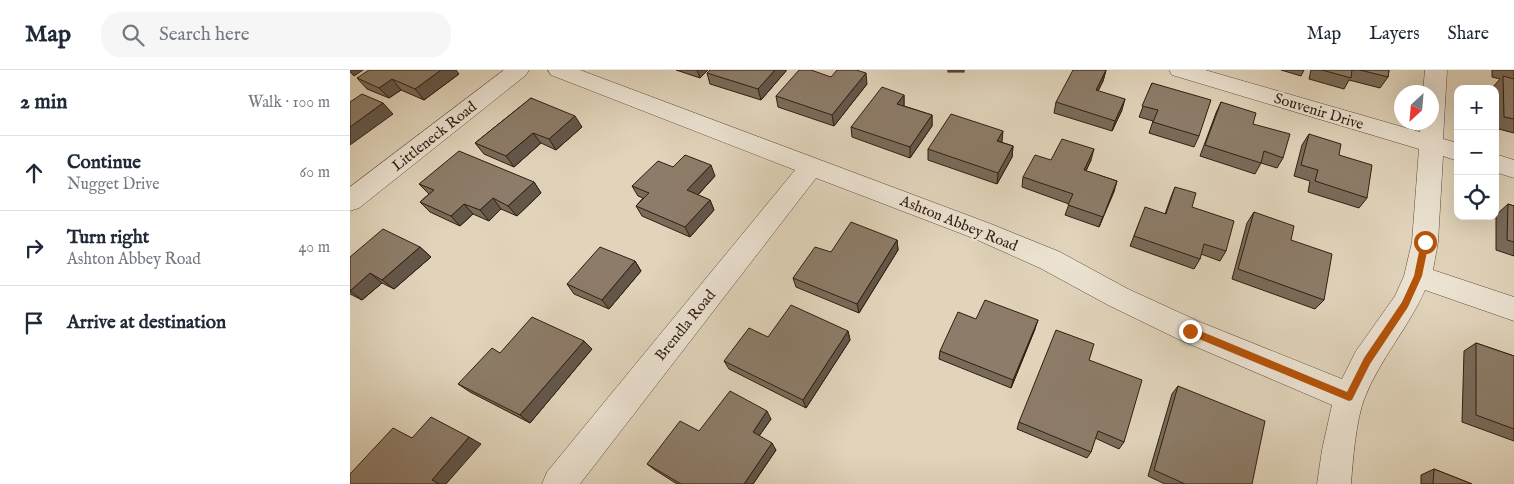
<!DOCTYPE html>
<meta charset="utf-8">
<style>
:root{--surface:#fff;--page:#f6f6f7;--text:#1f2937;--muted:#747a83;--line:#e0e1e3}
body{margin:0;font-family:"IM FELL English",serif;background:var(--page);color:var(--text)}
.controls{position:absolute;right:15px;top:15px;display:grid;overflow:hidden;border-radius:10px;box-shadow:0 5px 20px #0002}
.controls button{width:45px;height:45px;display:grid;place-items:center;padding:0;border:0;border-bottom:1px solid var(--line);background:var(--surface);color:var(--text);font:25px sans-serif}
.compass{position:absolute;left:1044px;top:15px;width:45px;height:45px;border-radius:50%;background:var(--surface);box-shadow:0 5px 20px #0002;rotate:206deg}
.stop{position:absolute;width:15px;height:15px;margin:-11px;border:4px solid #b45309;border-radius:50%;background:#fff}
.stop.end{background:#b45309;border-color:#fff;box-shadow:0 1px 5px #0008}
.list{margin:0;padding:0;list-style:none}
h2{display:flex;justify-content:space-between;align-items:center;height:65px;margin:0;padding:0 20px;font-size:21px}
h2 small{font-size:16px;font-weight:400;color:var(--muted)}
.list li{display:grid;grid-template-columns:32px 1fr auto;gap:15px;align-items:center;box-sizing:border-box;height:75px;padding:0 20px;border-top:1px solid var(--line)}
.list b{display:block;font-size:19px;white-space:nowrap}
.list p{margin:0;font-size:16px;white-space:nowrap;color:var(--muted)}
.list em{font-size:16px;font-style:normal;color:var(--muted)}
.icon{flex:none;width:28px;height:28px;fill:none;stroke:currentColor;stroke-width:2;stroke-linecap:round;stroke-linejoin:round}
.map{position:relative;flex:none;width:1164px;height:414px;overflow:hidden}
header{display:flex;align-items:center;gap:30px;box-sizing:border-box;height:70px;padding:0 25px;background:var(--surface);border-bottom:1px solid var(--line)}
header strong{font-size:24px}
nav{display:flex;gap:28px;margin-inline-start:auto;font-size:18px}
.search{width:350px;height:45px;background:var(--page);display:flex;align-items:center;gap:12px;box-sizing:border-box;padding:0 18px;border-radius:20px;color:var(--muted);font-size:19px}
main{display:flex}
aside{flex:1;background:var(--surface)}
.map>svg:first-child{display:block}
</style>
<header>
<strong>Map</strong>
<div class="search"><svg class="icon" aria-label="search" viewBox="0 0 24 24"><circle cx="10" cy="10" r="6"/><path d="M15 15l6 6"/></svg>Search here</div>
<nav><a>Map</a><a>Layers</a><a>Share</a></nav>
</header>
<main>
<aside>
<h2>2 min<small>Walk · 100 m</small></h2>
<ul class="list">
<li><svg class="icon" aria-label="ahead" viewBox="0 0 24 24"><path d="M12 20V5M6 11l6-6 6 6"/></svg><div><b>Continue</b><p>Nugget Drive</p></div><em>60 m</em></li>
<li><svg class="icon" aria-label="right" viewBox="0 0 24 24"><path d="M7 20v-9h11M14 6l5 5-5 5"/></svg><div><b>Turn right</b><p>Ashton Abbey Road</p></div><em>40 m</em></li>
<li><svg class="icon" aria-label="arrive" viewBox="0 0 24 24"><path d="M6 21V4h12l-3 4 3 4H6"/></svg><div><b>Arrive at destination</b></div></li>
</ul>
</aside>
<div class="map">
<svg width="1164" height="414" viewBox="0 0 1164 414">
<rect width="100%" height="100%" fill="#e1d4bb"/>
<filter id="stains"><feTurbulence type="fractalNoise" baseFrequency=".004" numOctaves="4"/><feColorMatrix values="0 0 0 0 .2 0 0 0 0 .09 0 0 0 0 .02 0 0 0 .5 -.17"/></filter>
<radialGradient id="worn" r=".72"><stop offset=".6" stop-color="#630" stop-opacity="0"/><stop offset="1" stop-color="#630" stop-opacity=".3"/></radialGradient>
<g fill="none" stroke-linecap="round" stroke-linejoin="round">
<g stroke="#5e4b3b" stroke-width="1">
<g id="street">
<path d="M154,0H179L176,5L9,138L0,141V117Z"/>
<path d="M198,0H230L641,154L710,182L778,219L850,252L992,309L1006,281L1045,226L1054,206L1062,172L1069,79L822,5L819,0H855L1070,62L1071,52H1082V22H1073L1075,0H1097L1093,69L1108,73V91L1093,86L1088,172L1083,200L1164,227V251L1075,220C1059,257 1030,289 1015,327C1006,349 1003,389 1001,414H967L972,380L982,335L830,270L758,235L690,198L623,168L466,108L230,414H192L197,402L445,100L201,5Z"/>
<path d="M1145,84L1164,90V108L1145,102Z"/>
</g>
</g>
<use href="#street" fill="#ece3d3" fill-rule="evenodd"/>
</g>
<g fill="#796b5a" stroke="#321d10">
<path d="M326,0H358L350,8Z"/>
<path d="M360,0H436V1L411,30L360,14L357,3Z"/>
<rect x="598" y="0" width="16" height="2"/>
<path d="M756,0L753,11L748,21L772,40L762,61L704,43L706,32Z"/>
<path d="M931,0H954L951,6Z"/>
<path d="M961,0H1039L1038,7L1030,18L999,10L994,19L959,9Z"/>
<path d="M1142,0H1164V63L1145,58V19H1143V17L1150,9L1142,7Z"/>
<path d="M109,4L74,30L51,20L39,28L17,19L7,8Z"/>
<path d="M481,7L517,14L484,56L428,37L426,26Z"/>
<path d="M802,13L849,66L844,77L799,63L803,51L789,47Z"/>
<path d="M554,25V36L582,45V56L560,88L502,67L501,57Z"/>
<path d="M181,28L232,57L206,80L191,73L164,97L134,84L125,73Z"/>
<path d="M871,32L903,54L933,88L927,98L911,93L905,104L850,86L866,43Z"/>
<path d="M959,64L989,85L1017,128L1009,138L958,122L960,111L944,106L952,75Z"/>
<path d="M651,72L663,76L662,87L647,114L578,90V79Z"/>
<path d="M701,90H741L736,101L767,111L749,157L715,145L719,134L672,117L673,107Z"/>
<path d="M323,97L365,106L348,125L360,130L364,140L340,167L292,146L286,136L293,128L288,126L282,116Z"/>
<path d="M184,112L191,123L167,146L151,139L139,151L123,144L110,156L80,142L70,132L79,124L69,114Z"/>
<path d="M825,117L876,181L870,191L851,184L850,189L844,199L780,176L791,148L815,144L821,127Z"/>
<path d="M1158,134L1164,136V186L1146,180V145Z"/>
<path d="M904,142L941,170L974,230L965,239L882,209L897,153Z"/>
<path d="M547,170L548,180L509,243L446,217L443,208L481,182Z"/>
<path d="M70,177L81,187L44,219L32,213L12,230L0,224V187Z"/>
<path d="M285,191L291,201L259,239L224,224L217,214Z"/>
<path d="M626,249L685,259L661,318L589,289L590,281Z"/>
<path d="M498,261L500,270L456,338L379,299L374,291L418,267Z"/>
<path d="M234,271L242,279L180,353L120,322L108,314L150,283Z"/>
<path d="M1126,273L1164,286V371L1112,352L1114,281Z"/>
<path d="M739,290L774,372L769,379L745,368L741,382L737,388L667,359L669,352Z"/>
<path d="M828,316L902,414H815L798,406L822,324Z"/>
<path d="M421,349L409,366L426,380L403,414H327L305,400L297,394L349,361Z"/>
<path d="M1084,399L1122,414H1071V405Z"/>
</g>
<g fill="#63574a" stroke="#321d10">
<path d="M0,0H13L4,6L0,2Z"/>
<path d="M91,0H106L109,4L74,30L65,19Z"/>
<path d="M347,0H358L350,8Z"/>
<path d="M425,0H436V1L411,30L408,19Z"/>
<path d="M756,0L753,11L743,31L746,20Z"/>
<path d="M516,3L517,14L484,56L482,45Z"/>
<path d="M42,9L51,20L39,28L29,18Z"/>
<path d="M554,25V35L547,45V34Z"/>
<path d="M775,29L772,40L762,61L765,51Z"/>
<path d="M33,33L43,44L0,75V57Z"/>
<path d="M582,45V56L560,88V77Z"/>
<path d="M225,46L232,57L206,80L199,69Z"/>
<path d="M653,61L652,72L647,71Z"/>
<path d="M183,63L191,73L164,97L156,86Z"/>
<path d="M663,76L662,87L647,114L648,103Z"/>
<path d="M744,79L741,90L731,111L734,100Z"/>
<path d="M361,95L365,106L342,131L337,120Z"/>
<path d="M767,111L764,122L749,157L753,147Z"/>
<path d="M184,112L191,123L167,146L158,136Z"/>
<path d="M143,128L151,139L139,151L130,140Z"/>
<path d="M360,130L364,140L340,167L335,157Z"/>
<path d="M114,134L123,144L110,156L101,146Z"/>
<path d="M547,170L548,180L509,243L507,234Z"/>
<path d="M70,177L81,187L44,219L32,210Z"/>
<path d="M285,191L291,201L259,239L252,230Z"/>
<path d="M20,203L32,213L12,230L0,221Z"/>
<path d="M688,250L685,259L661,318L663,310Z"/>
<path d="M498,261L500,270L456,338L453,330Z"/>
<path d="M234,271L242,279L180,353L170,345Z"/>
<path d="M417,341L421,349L407,369L403,362Z"/>
<path d="M119,367L131,374L96,414H89L82,410Z"/>
<path d="M422,373L426,380L403,414H394Z"/>
</g>
<g fill="#8d7c69" stroke="#321d10">
<path d="M19,0H91L65,19L42,9L29,18L7,8Z"/>
<path d="M360,0H425L408,19L357,3Z"/>
<path d="M449,0H461L481,7L487,0H506L516,3L482,45L426,26Z"/>
<path d="M723,0H756L746,20L775,29L765,51L706,32Z"/>
<path d="M972,0H1002L1001,8Z"/>
<path d="M1010,0H1039L1038,7Z"/>
<path d="M1153,6L1164,9V49L1154,47Z"/>
<path d="M802,13L861,30L849,66L803,52L808,40L792,36Z"/>
<path d="M532,17L554,25L547,34L582,45L560,77L501,57Z"/>
<path d="M12,24L33,33L0,57V32Z"/>
<path d="M181,28L225,46L199,69L183,63L156,86L125,73Z"/>
<path d="M871,32L906,43L903,54L940,64L933,88L914,81L911,93L855,75Z"/>
<path d="M601,44L653,61L647,71L663,76L648,103L578,79Z"/>
<path d="M959,64L991,74L989,85L1022,95L1017,128L965,111L968,100L951,95Z"/>
<path d="M712,69L744,79L734,100L767,111L753,147L718,135L723,124L673,107L685,85L701,90Z"/>
<path d="M109,81L184,112L158,136L143,128L130,140L114,134L101,146L70,132L84,120L69,114Z"/>
<path d="M335,85L361,95L337,120L360,130L335,157L286,136L299,123L282,116L308,91L323,97Z"/>
<path d="M825,117L846,123L842,137L884,151L876,181L854,174L850,189L784,166L795,137L816,144Z"/>
<path d="M1158,134L1164,136V172L1157,170Z"/>
<path d="M904,142L944,156L941,170L982,184L974,230L888,199Z"/>
<path d="M501,152L547,170L507,234L443,208L465,177L481,182Z"/>
<path d="M33,159L70,177L32,210L20,203L0,221V187Z"/>
<path d="M250,177L285,191L252,230L217,214Z"/>
<path d="M635,230L688,250L663,310L590,281L608,242L626,249Z"/>
<path d="M441,235L498,261L453,330L374,291L399,258L418,267Z"/>
<path d="M182,247L234,271L170,345L108,314L142,278L150,283Z"/>
<path d="M706,260L744,274L739,290L792,310L774,372L748,361L741,382L669,352Z"/>
<path d="M1126,273L1164,286V359L1126,345Z"/>
<path d="M828,316L915,351L902,414H835L804,400Z"/>
<path d="M380,321L417,341L403,362L422,373L394,414H331L297,394L330,351L349,361Z"/>
<path d="M81,347L119,367L82,410L89,414H0V404L43,358L62,368Z"/>
<path d="M1084,399L1122,414H1083Z"/>
</g>
<path fill="#b45309" d="M1075,169L1079,172L1072,206L1058,237L1020,294L1002,330L999,331L837,264L836,261L837,258H843L997,322L1014,288L1052,232L1064,206L1071,172Z"/>
<g text-anchor="middle" stroke-width="4.5" stroke-linejoin="round" paint-order="stroke">
<g font-size="15" fill="#321d10" stroke="#ece3d3">
<text transform="translate(969 41) rotate(17)" y="5">Souvenir Drive</text>
<text transform="translate(84 66) rotate(-38)" y="5">Littleneck Road</text>
<text transform="translate(609 153) rotate(22)" y="5">Ashton Abbey Road</text>
<text transform="translate(335 255) rotate(-51)" y="5">Brendla Road</text>
</g>
</g>
<rect width="100%" height="100%" filter="url(#stains)"/>
<rect width="100%" height="100%" fill="url(#worn)"/>
</svg>
<div class="controls">
<button>+</button>
<button>−</button>
<button><svg class="icon" aria-label="locate" viewBox="0 0 24 24"><circle cx="12" cy="12" r="6"/><path d="M12 2v4M12 18v4M2 12h4M18 12h4"/></svg></button>
</div>
<svg class="compass" viewBox="-18 -18 36 36"><path d="M0-13l5 13h-10z" fill="#e53935"/><path d="M0 13l5-13h-10z" fill="#747a83"/></svg>
<div class="stop" style="left:1075px;top:172px"></div>
<div class="stop end" style="left:840px;top:261px"></div>
</div>
</main>
